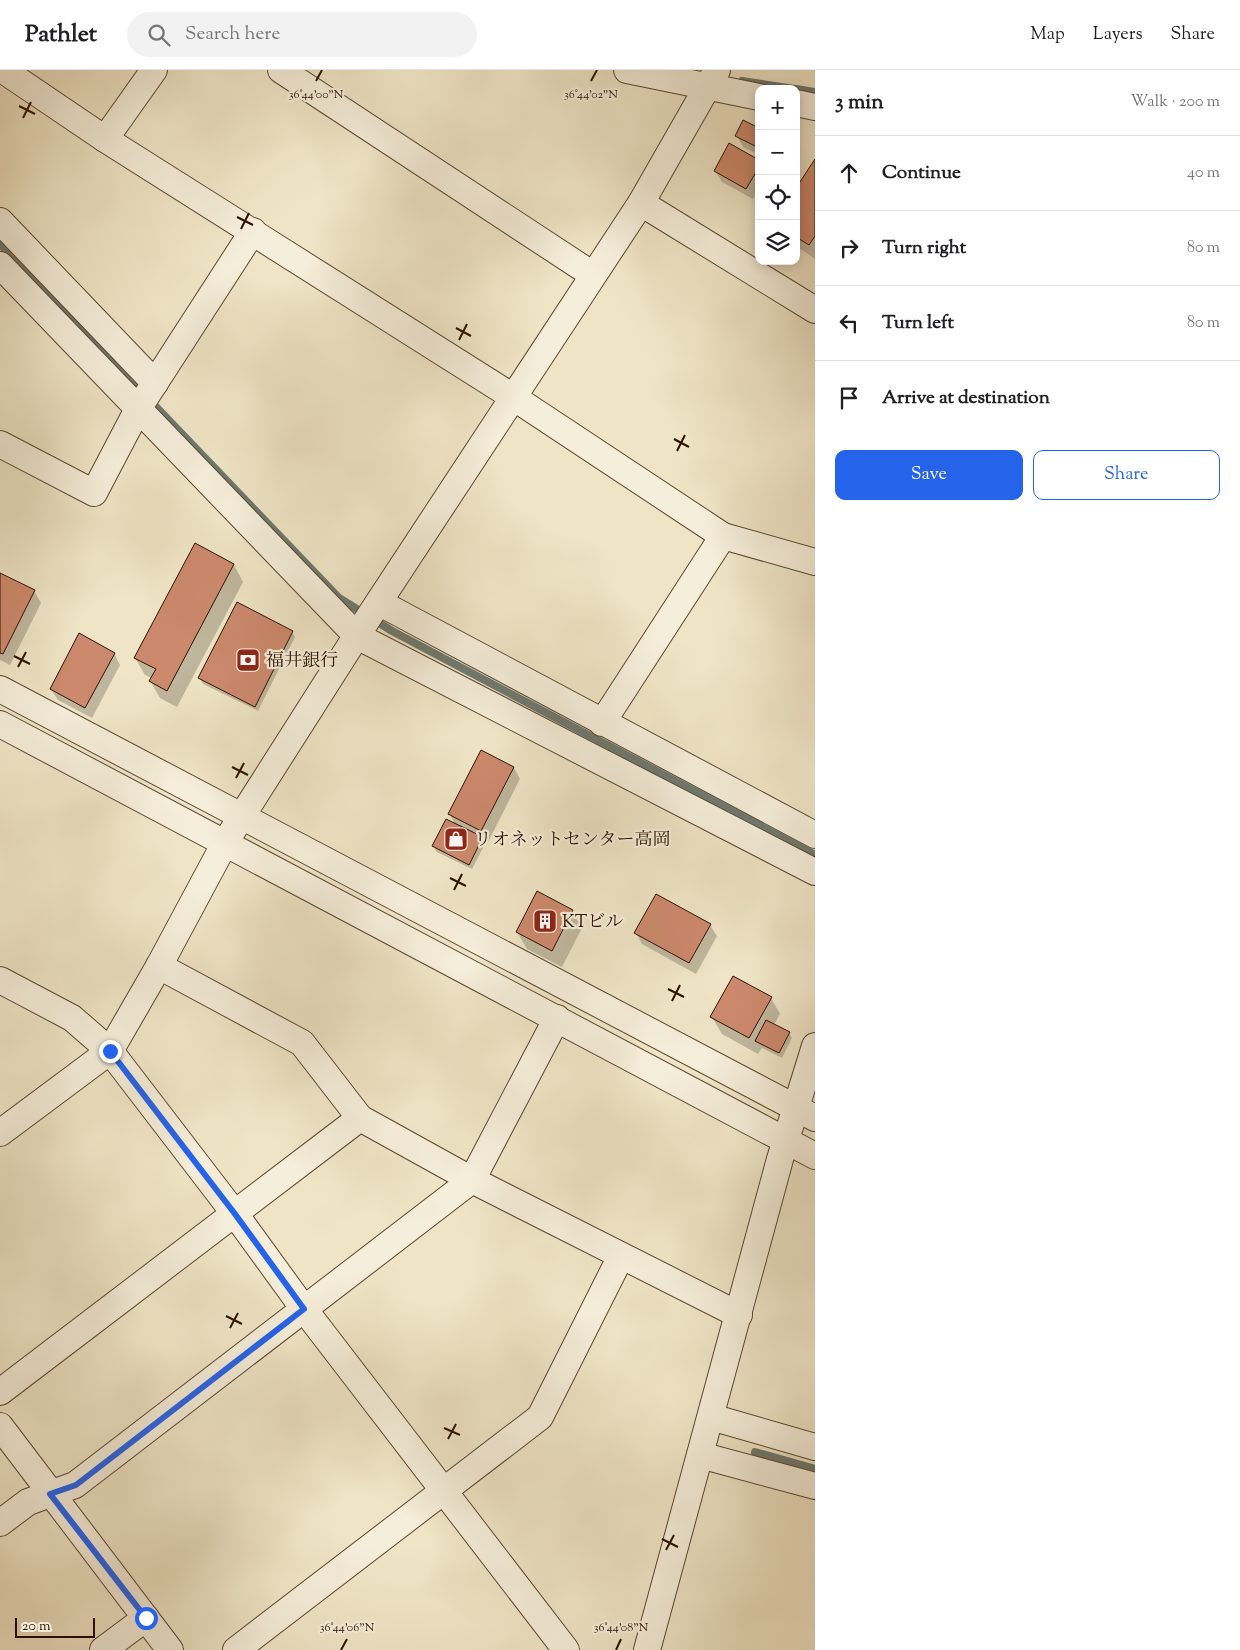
<!DOCTYPE html>
<meta charset="utf-8">
<style>
:root{--surface:#fff;--page:#f2f2f2;--text:#202124;--muted:#757577;--line:#e0e0e0;--accent:#2563eb}
body{margin:0;font-family:"Sorts Mill Goudy","Noto Serif JP",serif;background:var(--page);color:var(--text)}
.controls{position:absolute;right:15px;top:15px;display:grid;overflow:hidden;border-radius:10px;box-shadow:0 2px 12px #0003}
.controls button{width:45px;height:45px;display:grid;place-items:center;padding:0;border:0;border-bottom:1px solid var(--line);background:var(--surface);color:var(--text);font:25px sans-serif}
.scale{position:absolute;left:15px;bottom:12px;width:80px;box-sizing:border-box;padding-left:5px;border:2px solid #2c1100;border-top:0;font-size:14px;line-height:18px;white-space:nowrap;color:#2c1100;-webkit-text-stroke:4px #f5eeda;paint-order:stroke}
.stop{position:absolute;width:15px;height:15px;margin:-11px;border:4px solid #2563eb;border-radius:50%;background:#fff}
.stop.end{background:#2563eb;border-color:#fff;box-shadow:0 1px 5px #0008}
.list{margin:0;padding:0;list-style:none}
h2{display:flex;justify-content:space-between;align-items:center;height:65px;margin:0;padding:0 20px;font-size:21px}
h2 small{font-size:16px;font-weight:400;color:var(--muted)}
.list li{display:grid;grid-template-columns:32px 1fr auto;gap:15px;align-items:center;box-sizing:border-box;height:75px;padding:0 20px;border-top:1px solid var(--line)}
.list b{display:block;font-size:19px;white-space:nowrap}
.list em{font-size:16px;font-style:normal;color:var(--muted)}
.actions{display:flex;gap:10px;padding:15px 20px}
.actions a{flex:1;padding:11px 0;border:1px solid var(--accent);border-radius:10px;text-align:center;font-size:18px;color:var(--accent)}
.actions .main{background:var(--accent);color:#fff}
.icon{flex:none;width:28px;height:28px;fill:none;stroke:currentColor;stroke-width:2;stroke-linecap:round;stroke-linejoin:round}
.map{position:relative;flex:none;width:815px;height:1580px;overflow:hidden}
header{display:flex;align-items:center;gap:30px;box-sizing:border-box;height:70px;padding:0 25px;background:var(--surface);border-bottom:1px solid var(--line)}
header strong{font-size:24px}
nav{display:flex;gap:28px;margin-inline-start:auto;font-size:18px}
.search{width:350px;height:45px;background:var(--page);display:flex;align-items:center;gap:12px;box-sizing:border-box;padding:0 18px;border-radius:28px;color:var(--muted);font-size:19px}
main{display:flex}
aside{flex:1;background:var(--surface)}
.map>svg:first-child{display:block}
</style>
<header>
<strong>Pathlet</strong>
<div class="search"><svg class="icon" aria-label="search" viewBox="0 0 24 24"><circle cx="10" cy="10" r="6"/><path d="M15 15l6 6"/></svg>Search here</div>
<nav><a>Map</a><a>Layers</a><a>Share</a></nav>
</header>
<main>
<div class="map">
<svg width="815" height="1580" viewBox="0 0 815 1580">
<rect width="100%" height="100%" fill="#efe5c6"/>
<filter id="stains"><feTurbulence type="fractalNoise" baseFrequency=".004" numOctaves="4"/><feColorMatrix values="0 0 0 0 .2 0 0 0 0 .09 0 0 0 0 .02 0 0 0 .5 -.17"/></filter>
<radialGradient id="worn" r=".72"><stop offset=".6" stop-color="#630" stop-opacity="0"/><stop offset="1" stop-color="#630" stop-opacity=".3"/></radialGradient>
<g fill="#0003">
<path d="M759,59V85L743,77L737,66Z"/>
<path d="M759,92V119L753,129L722,112L715,101Z"/>
<path d="M815,92V189L796,176V120Z"/>
<path d="M195,475L234,495L243,512L177,637L160,628L150,611L152,608L145,605L135,588Z"/>
<path d="M0,504L34,521L41,533L10,595L0,590Z"/>
<path d="M292,562L295,567L258,641L203,614L200,608Z"/>
<path d="M114,583L120,595L92,648L58,630L51,619Z"/>
<path d="M481,681L514,698L520,709L488,772L482,768L485,774L472,799L437,782L433,776L456,756L449,743Z"/>
<path d="M572,841L582,858L562,897L527,879L517,862Z"/>
<path d="M710,855L717,866L696,904L642,874L636,863Z"/>
<path d="M771,928L780,944L774,955L789,963L792,968L782,988L762,978L758,984L722,964L712,947Z"/>
</g>
<g fill="none" stroke-linecap="round" stroke-linejoin="round">
<g stroke="#6e796f" stroke-width="8">
<path d="M742,11L794,19"/>
<path d="M796,19L815,22"/>
<path d="M0,174L339,528L392,561L815,785"/>
<path d="M755,1382L815,1399"/>
</g>
</g>
<g fill="#cc896d" stroke="#2c1100">
<path d="M743,50L759,58V78L735,66Z"/>
<path d="M729,73L759,90V97L746,119L714,101Z"/>
<path d="M815,89V166L809,175L796,167V118Z"/>
<path d="M195,473L234,494L167,621L149,611L156,599L134,588Z"/>
<path d="M0,503L35,520L3,584L0,583Z"/>
<path d="M237,532L293,561L255,637L198,608Z"/>
<path d="M79,563L115,583L85,638L50,619Z"/>
<path d="M481,680L514,697L481,761L448,744Z"/>
<path d="M446,749L483,767L469,795L432,776Z"/>
<path d="M537,821L573,840L552,881L516,862Z"/>
<path d="M656,824L711,854L689,893L634,863Z"/>
<path d="M733,906L772,927L749,968L710,947Z"/>
<path d="M766,950L790,962L779,983L755,971Z"/>
</g>
<g fill="none" stroke-linecap="round" stroke-linejoin="round">
<g stroke="#5d4632" stroke-width="28">
<g id="minor">
<path d="M3,0L105,69L513,327L723,466L815,492"/>
<path d="M281,0L593,205"/>
<path d="M627,0L759,27"/>
<path d="M796,33L815,37"/>
<path d="M105,69L154,0"/>
<path d="M641,133L815,240"/>
<path d="M0,151L155,313"/>
<path d="M0,195L357,566L815,802"/>
<path d="M0,374L94,423L138,339L253,161"/>
<path d="M380,533L815,765"/>
<path d="M0,619L815,1048"/>
<path d="M602,653L723,466"/>
<path d="M0,654L815,1086"/>
<path d="M159,896L302,973L360,1048L472,1110L739,1245"/>
<path d="M0,910L72,948L110,981L235,1144L304,1239L566,1580"/>
<path d="M0,1063L110,981L159,896L226,771L359,562L641,133L717,0"/>
<path d="M0,1322L360,1048"/>
<path d="M711,1347L815,1377"/>
<path d="M0,1356L170,1580"/>
<path d="M700,1385L815,1416"/>
<path d="M0,1453L28,1432L75,1415L472,1110L557,948"/>
<path d="M103,1580L146,1548"/>
<path d="M236,1580L540,1347L621,1186"/>
<path d="M647,1580L780,1089L815,976"/>
</g>
</g>
<use href="#minor" stroke="#f5eeda" stroke-width="26"/>
</g>
<g fill="none" stroke-linecap="round" stroke-linejoin="round">
<path stroke="#2563eb" stroke-width="6" d="M110,981L235,1144L304,1239L76,1415L50,1424L146,1548"/>
</g>
<path fill="none" stroke="#2c1100" stroke-width="2" d="M316,11L322,0M591,11L597,0M19,36L35,44M23,48L31,32M237,147L253,155M241,159L249,143M456,258L471,266M459,270L467,254M674,369L689,377M677,381L685,365M14,586L30,594M18,597L26,582M232,697L248,705M236,708L244,693M450,808L466,816M454,820L462,804M668,919L684,927M672,931L680,915M226,1246L242,1254M230,1258L238,1243M444,1358L460,1365M448,1369L456,1354M662,1469L678,1477M666,1480L674,1465M341,1580L347,1569M616,1580L621,1569"/>
<defs>
<g id="bank-square" transform="scale(1.25)"><rect x="-9" y="-9" width="18" height="18" rx="4" fill="#8f2418" stroke="#f5eeda"/><path d="M-6-4H6V4H-6ZM0-2.3a2.3 2.3 0 1 0 0 4.6a2.3 2.3 0 1 0 0-4.6Z" fill="#fff"/></g>
<g id="shop-square" transform="scale(1.25)"><rect x="-9" y="-9" width="18" height="18" rx="4" fill="#8f2418" stroke="#f5eeda"/><path d="M-5-2.5h2.3a2.7 3.5 0 0 1 5.4 0H5L5.5 6h-11ZM-1.5-2.5h3a1.5 2.3 0 0 0-3 0Z" fill="#fff"/></g>
<g id="building-square" transform="scale(1.25)"><rect x="-9" y="-9" width="18" height="18" rx="4" fill="#8f2418" stroke="#f5eeda"/><path d="M-4-6H4V6H1V3H-1V6H-4ZM-2.5-4.3h1.7v1.8h-1.7ZM.8-4.3h1.7v1.8H.8ZM-2.5-1h1.7V.8h-1.7ZM.8-1h1.7V.8H.8Z" fill="#fff"/></g>
</defs>
<g fill-rule="evenodd">
<use href="#bank-square" x="248" y="590"/>
<use href="#shop-square" x="456" y="769"/>
<use href="#building-square" x="545" y="851"/>
</g>
<g text-anchor="middle" stroke-width="4.5" stroke-linejoin="round" paint-order="stroke">
<g font-size="18" fill="#2c1100" stroke="#f5eeda" text-anchor="start">
<text x="266" y="596">福井銀行</text>
<text x="474" y="775">リオネットセンター高岡</text>
<text x="562" y="857">KTビル</text>
</g>
</g>
<g font-size="12" text-anchor="middle" fill="#2c1100" stroke="#f5eeda" stroke-width="4.5" stroke-linejoin="round" paint-order="stroke">
<text x="316" y="28">36°44'00"N</text>
<text x="591" y="28">36°44'02"N</text>
<text x="347" y="1561">36°44'06"N</text>
<text x="621" y="1561">36°44'08"N</text>
</g>
<rect width="100%" height="100%" filter="url(#stains)"/>
<rect width="100%" height="100%" fill="url(#worn)"/>
</svg>
<div class="controls">
<button>+</button>
<button>−</button>
<button><svg class="icon" aria-label="locate" viewBox="0 0 24 24"><circle cx="12" cy="12" r="6"/><path d="M12 2v4M12 18v4M2 12h4M18 12h4"/></svg></button>
<button><svg class="icon" aria-label="layers" viewBox="0 0 24 24"><path d="M12 4l9 5-9 5-9-5zM3 14l9 5 9-5"/></svg></button>
</div>
<div class="scale">20 m</div>
<div class="stop" style="left:146px;top:1548px"></div>
<div class="stop end" style="left:110px;top:981px"></div>
</div>
<aside>
<h2>3 min<small>Walk · 200 m</small></h2>
<ul class="list">
<li><svg class="icon" aria-label="ahead" viewBox="0 0 24 24"><path d="M12 20V5M6 11l6-6 6 6"/></svg><div><b>Continue</b></div><em>40 m</em></li>
<li><svg class="icon" aria-label="right" viewBox="0 0 24 24"><path d="M7 20v-9h11M14 6l5 5-5 5"/></svg><div><b>Turn right</b></div><em>80 m</em></li>
<li><svg class="icon" aria-label="left" viewBox="0 0 24 24"><path d="M17 20v-9H6M10 6l-5 5 5 5"/></svg><div><b>Turn left</b></div><em>80 m</em></li>
<li><svg class="icon" aria-label="arrive" viewBox="0 0 24 24"><path d="M6 21V4h12l-3 4 3 4H6"/></svg><div><b>Arrive at destination</b></div></li>
</ul>
<div class="actions"><a class="main">Save</a><a>Share</a></div>
</aside>
</main>
